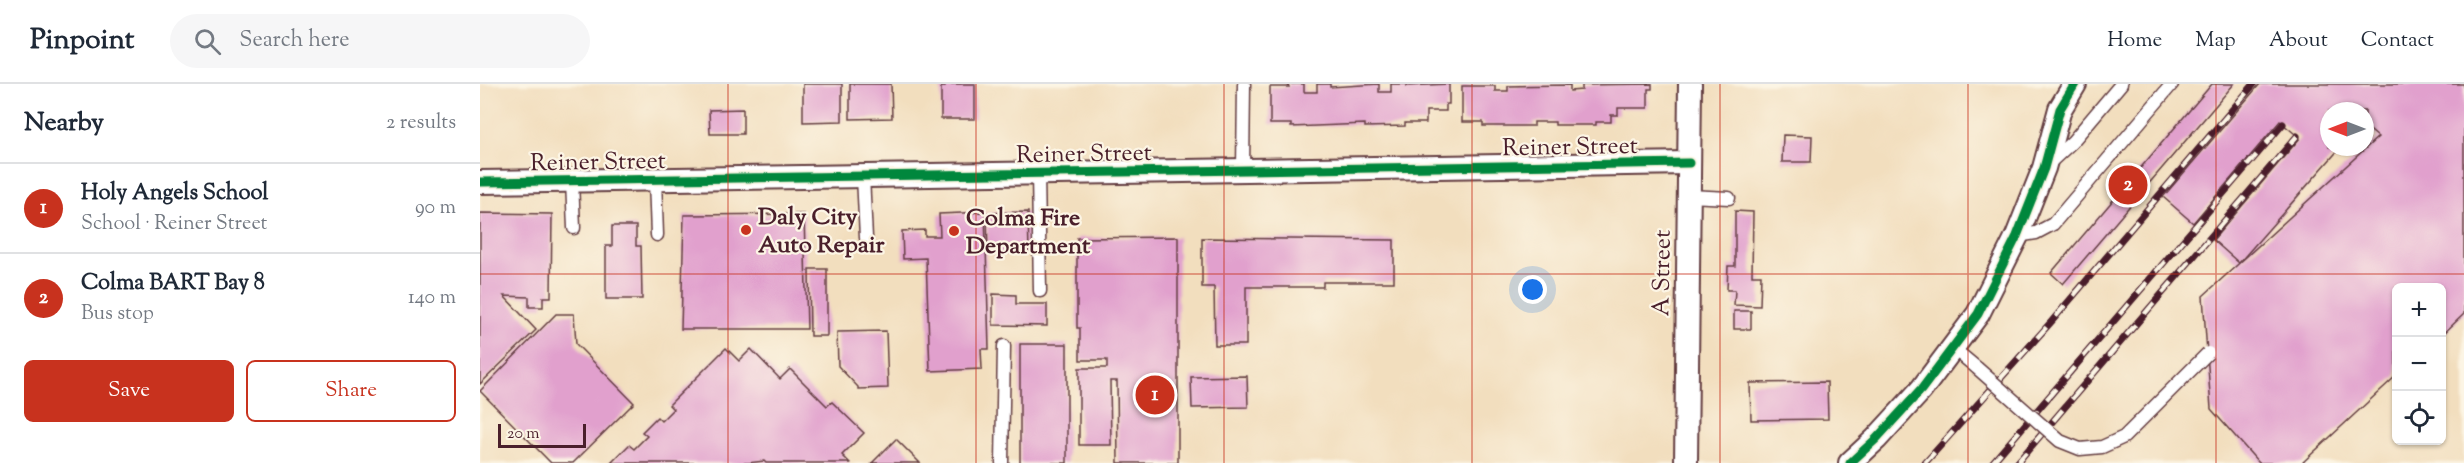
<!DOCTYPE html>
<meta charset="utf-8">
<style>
:root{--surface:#fff;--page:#f6f6f7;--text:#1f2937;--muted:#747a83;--line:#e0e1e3;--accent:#c8321e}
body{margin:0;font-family:"Sorts Mill Goudy",serif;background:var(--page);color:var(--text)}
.controls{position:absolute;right:18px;bottom:18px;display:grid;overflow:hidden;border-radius:9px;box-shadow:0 2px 4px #0004}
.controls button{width:54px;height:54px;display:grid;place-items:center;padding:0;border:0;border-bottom:2px solid var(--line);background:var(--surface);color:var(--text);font:30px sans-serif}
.compass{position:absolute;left:1840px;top:18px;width:54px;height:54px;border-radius:50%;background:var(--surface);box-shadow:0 2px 4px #0004;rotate:270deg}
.scale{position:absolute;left:18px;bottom:15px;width:88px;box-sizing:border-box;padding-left:6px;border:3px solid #4a1f2b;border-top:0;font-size:16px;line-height:21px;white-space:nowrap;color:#4a1f2b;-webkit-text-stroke:4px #fcf5e5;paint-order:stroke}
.you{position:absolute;left:1053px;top:206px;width:21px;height:21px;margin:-15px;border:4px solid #fff;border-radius:50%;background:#1a73e8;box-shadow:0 0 0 9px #1a73e833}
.badge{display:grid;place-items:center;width:39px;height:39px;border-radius:50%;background:var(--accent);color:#fff;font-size:20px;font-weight:700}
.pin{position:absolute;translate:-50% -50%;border:3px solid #fff;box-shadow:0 2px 6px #0006}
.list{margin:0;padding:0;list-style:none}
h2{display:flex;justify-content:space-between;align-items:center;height:78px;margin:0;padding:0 24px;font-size:26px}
h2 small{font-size:20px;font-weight:400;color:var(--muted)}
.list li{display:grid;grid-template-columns:39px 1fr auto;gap:18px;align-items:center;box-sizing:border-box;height:90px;padding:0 24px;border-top:2px solid var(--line)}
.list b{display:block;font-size:22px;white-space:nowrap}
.list p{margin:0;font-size:20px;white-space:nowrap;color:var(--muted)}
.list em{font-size:20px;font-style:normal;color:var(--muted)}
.actions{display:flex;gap:12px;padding:18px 24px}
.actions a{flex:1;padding:14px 0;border:2px solid var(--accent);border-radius:9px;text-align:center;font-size:21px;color:var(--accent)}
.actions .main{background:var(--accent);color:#fff}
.icon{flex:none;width:33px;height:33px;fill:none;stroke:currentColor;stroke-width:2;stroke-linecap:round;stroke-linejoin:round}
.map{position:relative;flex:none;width:1984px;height:379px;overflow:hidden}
header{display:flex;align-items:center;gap:36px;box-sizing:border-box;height:84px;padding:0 30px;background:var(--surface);border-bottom:2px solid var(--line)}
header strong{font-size:28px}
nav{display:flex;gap:33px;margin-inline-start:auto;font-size:21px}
.search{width:420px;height:54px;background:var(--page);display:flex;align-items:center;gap:15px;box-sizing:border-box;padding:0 21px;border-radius:33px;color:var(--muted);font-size:22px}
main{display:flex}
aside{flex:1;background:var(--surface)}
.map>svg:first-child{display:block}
</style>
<header>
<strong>Pinpoint</strong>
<div class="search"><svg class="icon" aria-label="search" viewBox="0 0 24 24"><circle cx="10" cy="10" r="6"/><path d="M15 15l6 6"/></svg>Search here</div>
<nav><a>Home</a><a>Map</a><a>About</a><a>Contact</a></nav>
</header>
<main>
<aside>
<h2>Nearby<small>2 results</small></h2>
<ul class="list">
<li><span class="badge">1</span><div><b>Holy Angels School</b><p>School · Reiner Street</p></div><em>90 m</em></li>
<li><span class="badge">2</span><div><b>Colma BART Bay 8</b><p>Bus stop</p></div><em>140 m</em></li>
</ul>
<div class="actions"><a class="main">Save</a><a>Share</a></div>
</aside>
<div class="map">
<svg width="1984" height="379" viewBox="0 0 1984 379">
<rect width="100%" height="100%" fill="#fcf5e5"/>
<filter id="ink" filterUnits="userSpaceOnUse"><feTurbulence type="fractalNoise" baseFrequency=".0167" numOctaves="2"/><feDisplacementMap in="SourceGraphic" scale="12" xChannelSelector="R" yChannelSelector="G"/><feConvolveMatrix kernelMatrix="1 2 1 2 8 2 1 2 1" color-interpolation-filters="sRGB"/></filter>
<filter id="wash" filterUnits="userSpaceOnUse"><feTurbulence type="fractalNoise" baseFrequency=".008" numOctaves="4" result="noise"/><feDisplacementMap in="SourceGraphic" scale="24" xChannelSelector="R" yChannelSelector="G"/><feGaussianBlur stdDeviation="1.35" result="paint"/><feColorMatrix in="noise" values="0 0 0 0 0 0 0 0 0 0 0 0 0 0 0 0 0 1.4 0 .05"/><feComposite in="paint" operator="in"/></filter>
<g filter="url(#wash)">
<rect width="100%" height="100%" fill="#f2debe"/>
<g id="blocks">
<g fill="#e1a0cd">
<path d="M323,0H362V37L323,38Z"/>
<path d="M370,0H411L412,34L370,35Z"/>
<path d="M465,0H495V35H461V3H465Z"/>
<path d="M808,0H824V8H837V0H850V3L899,0V8H911V0H927V2L969,0V20H966V27H946V39H925V42L885,43V40L811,43V40H790V3H809Z"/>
<path d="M1172,0V5H1168V24H1138V31H1131V38H1116V41H1075V38H1054V42H1003V38H982V2H1015V7H1028V2L1090,1V7L1102,6V1Z"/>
<path d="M1732,0H1754L1583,200L1571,189Z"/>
<path d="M1780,0H1984V230L1962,251V204H1916V292L1822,379H1779L1731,325L1723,212L1898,53L1885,42V27H1849V63H1861L1759,179L1733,156L1820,54L1803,40L1800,37L1713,139L1683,113Z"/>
<path d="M263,25V50H230L229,26Z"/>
<path d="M1303,51L1332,52L1331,78H1302Z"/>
<path d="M1255,127L1273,128L1272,191H1281L1280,222L1254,221L1255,206H1247L1248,182H1255Z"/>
<path d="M505,128L509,265H501L502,285L450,287L446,174L423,175L422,147L445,146V152H460L459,130Z"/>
<path d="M548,128L549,169L508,170L507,129Z"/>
<path d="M0,129L72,130L71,213H63V223H49V213L24,212L56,246L0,300Z"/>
<path d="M324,130L327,245H201L204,131Z"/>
<path d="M132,142H156V162H161L162,215H126V162H132Z"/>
<path d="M698,153V379H638L637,297H630L631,361H599V284H627V276H600V244H597V154Z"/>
<path d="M722,154L914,156V198H843V203H766V261H735L734,203H722Z"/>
<path d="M329,185H347V252H330Z"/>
<path d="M513,210L536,211V220H567V242L513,241Z"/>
<rect x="1254" y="227" width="17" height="18"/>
<path d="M76,230H94L96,260L154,319L93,379H71L0,307Z"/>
<path d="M406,247L408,304L378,305V303L358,282L357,248Z"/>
<rect x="540" y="260" width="47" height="119"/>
<path d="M246,264L259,277L271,265L300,295L310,285L347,322L352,318L384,349L362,371L370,379H286L284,377L268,379H131L149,361L154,365L167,352L162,348L177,333L181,337L193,325L189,321Z"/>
<path d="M767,292L768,323L712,324L711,293Z"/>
<path d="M1347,298L1348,335L1271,336L1270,299Z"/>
<path d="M416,355L440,379H392Z"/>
</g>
</g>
</g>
<g filter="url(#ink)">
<use href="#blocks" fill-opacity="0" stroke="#633c41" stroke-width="1.5"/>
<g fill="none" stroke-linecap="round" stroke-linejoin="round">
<g stroke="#633c41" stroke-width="15">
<g id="service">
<path d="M1567,81L1592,58L1641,0"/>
<path d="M763,86L764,0"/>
<path d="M558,89L560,207"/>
<path d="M383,92L386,154"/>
<path d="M175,95L177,151"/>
<path d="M92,97L94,144"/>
<path d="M1209,112L1249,114"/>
<path d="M1537,152L1556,149L1573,140L1692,0"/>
<path d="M1473,264L1497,284"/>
<path d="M522,379L524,262"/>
</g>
</g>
<g stroke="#633c41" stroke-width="26">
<g id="minor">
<path d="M0,98L1209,79"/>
<path d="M1206,379L1210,0"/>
<path d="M1370,379L1396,355L1441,306L1498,230L1537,152L1564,84L1580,25L1595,0"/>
</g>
</g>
<use href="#service" stroke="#fff" stroke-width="12"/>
<use href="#minor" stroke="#fff" stroke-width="22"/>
<g stroke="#4a1f2b" stroke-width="7">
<g id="rail">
<path d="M1445,379L1572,237L1774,0"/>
<path d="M1512,379L1803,40"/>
<path d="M1537,379L1817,52"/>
</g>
</g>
<use href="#rail" stroke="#fcf5e5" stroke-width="4.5" stroke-dasharray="14" stroke-linecap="butt"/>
<g stroke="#633c41" stroke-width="15" stroke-linecap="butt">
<path id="service-bridge" d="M1497,284L1580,357L1600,365L1622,363L1644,353L1728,269"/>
</g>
<use href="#service-bridge" stroke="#fff" stroke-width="12"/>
<g stroke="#fcf5e5" stroke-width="13">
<g id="cycleway">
<path d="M0,98L1209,79"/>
<path d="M1370,379L1396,355L1441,306L1498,230L1537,152L1564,84L1580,25L1595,0"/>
</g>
</g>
<use href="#cycleway" stroke="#00873e" stroke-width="9"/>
</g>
</g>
<path fill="none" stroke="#c8321e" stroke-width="1.5" stroke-opacity="0.55" d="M248,0V379M496,0V379M744,0V379M992,0V379M1240,0V379M1488,0V379M1736,0V379M0,190H1984"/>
<g fill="#c8321e" stroke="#fcf5e5" stroke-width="2">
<circle cx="266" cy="146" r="6"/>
<circle cx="474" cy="147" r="6"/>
</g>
<g text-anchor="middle" stroke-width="4.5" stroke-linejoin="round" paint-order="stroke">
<g font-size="24" fill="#4a1f2b" stroke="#fcf5e5">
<text transform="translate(1090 62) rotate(-1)" y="8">Reiner Street</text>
<text transform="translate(604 69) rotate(-1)" y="8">Reiner Street</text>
<text transform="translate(118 77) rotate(-1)" y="8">Reiner Street</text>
<text transform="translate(1181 189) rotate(-89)" y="8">A Street</text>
</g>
<g font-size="24" font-weight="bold" fill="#4a1f2b" stroke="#fcf5e5" text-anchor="start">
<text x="278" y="140">Daly City<tspan x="278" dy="28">Auto Repair</tspan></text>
<text x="486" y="141">Colma Fire<tspan x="486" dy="28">Department</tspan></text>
</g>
</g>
</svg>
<div class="controls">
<button>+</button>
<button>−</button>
<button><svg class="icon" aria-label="locate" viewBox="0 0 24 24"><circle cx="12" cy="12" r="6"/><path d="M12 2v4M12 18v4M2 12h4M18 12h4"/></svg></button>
</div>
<svg class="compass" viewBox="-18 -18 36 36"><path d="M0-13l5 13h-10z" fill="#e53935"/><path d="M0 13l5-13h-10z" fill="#747a83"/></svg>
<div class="scale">20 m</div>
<div class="you"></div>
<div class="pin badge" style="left:675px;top:311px">1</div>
<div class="pin badge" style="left:1648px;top:101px">2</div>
</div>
</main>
